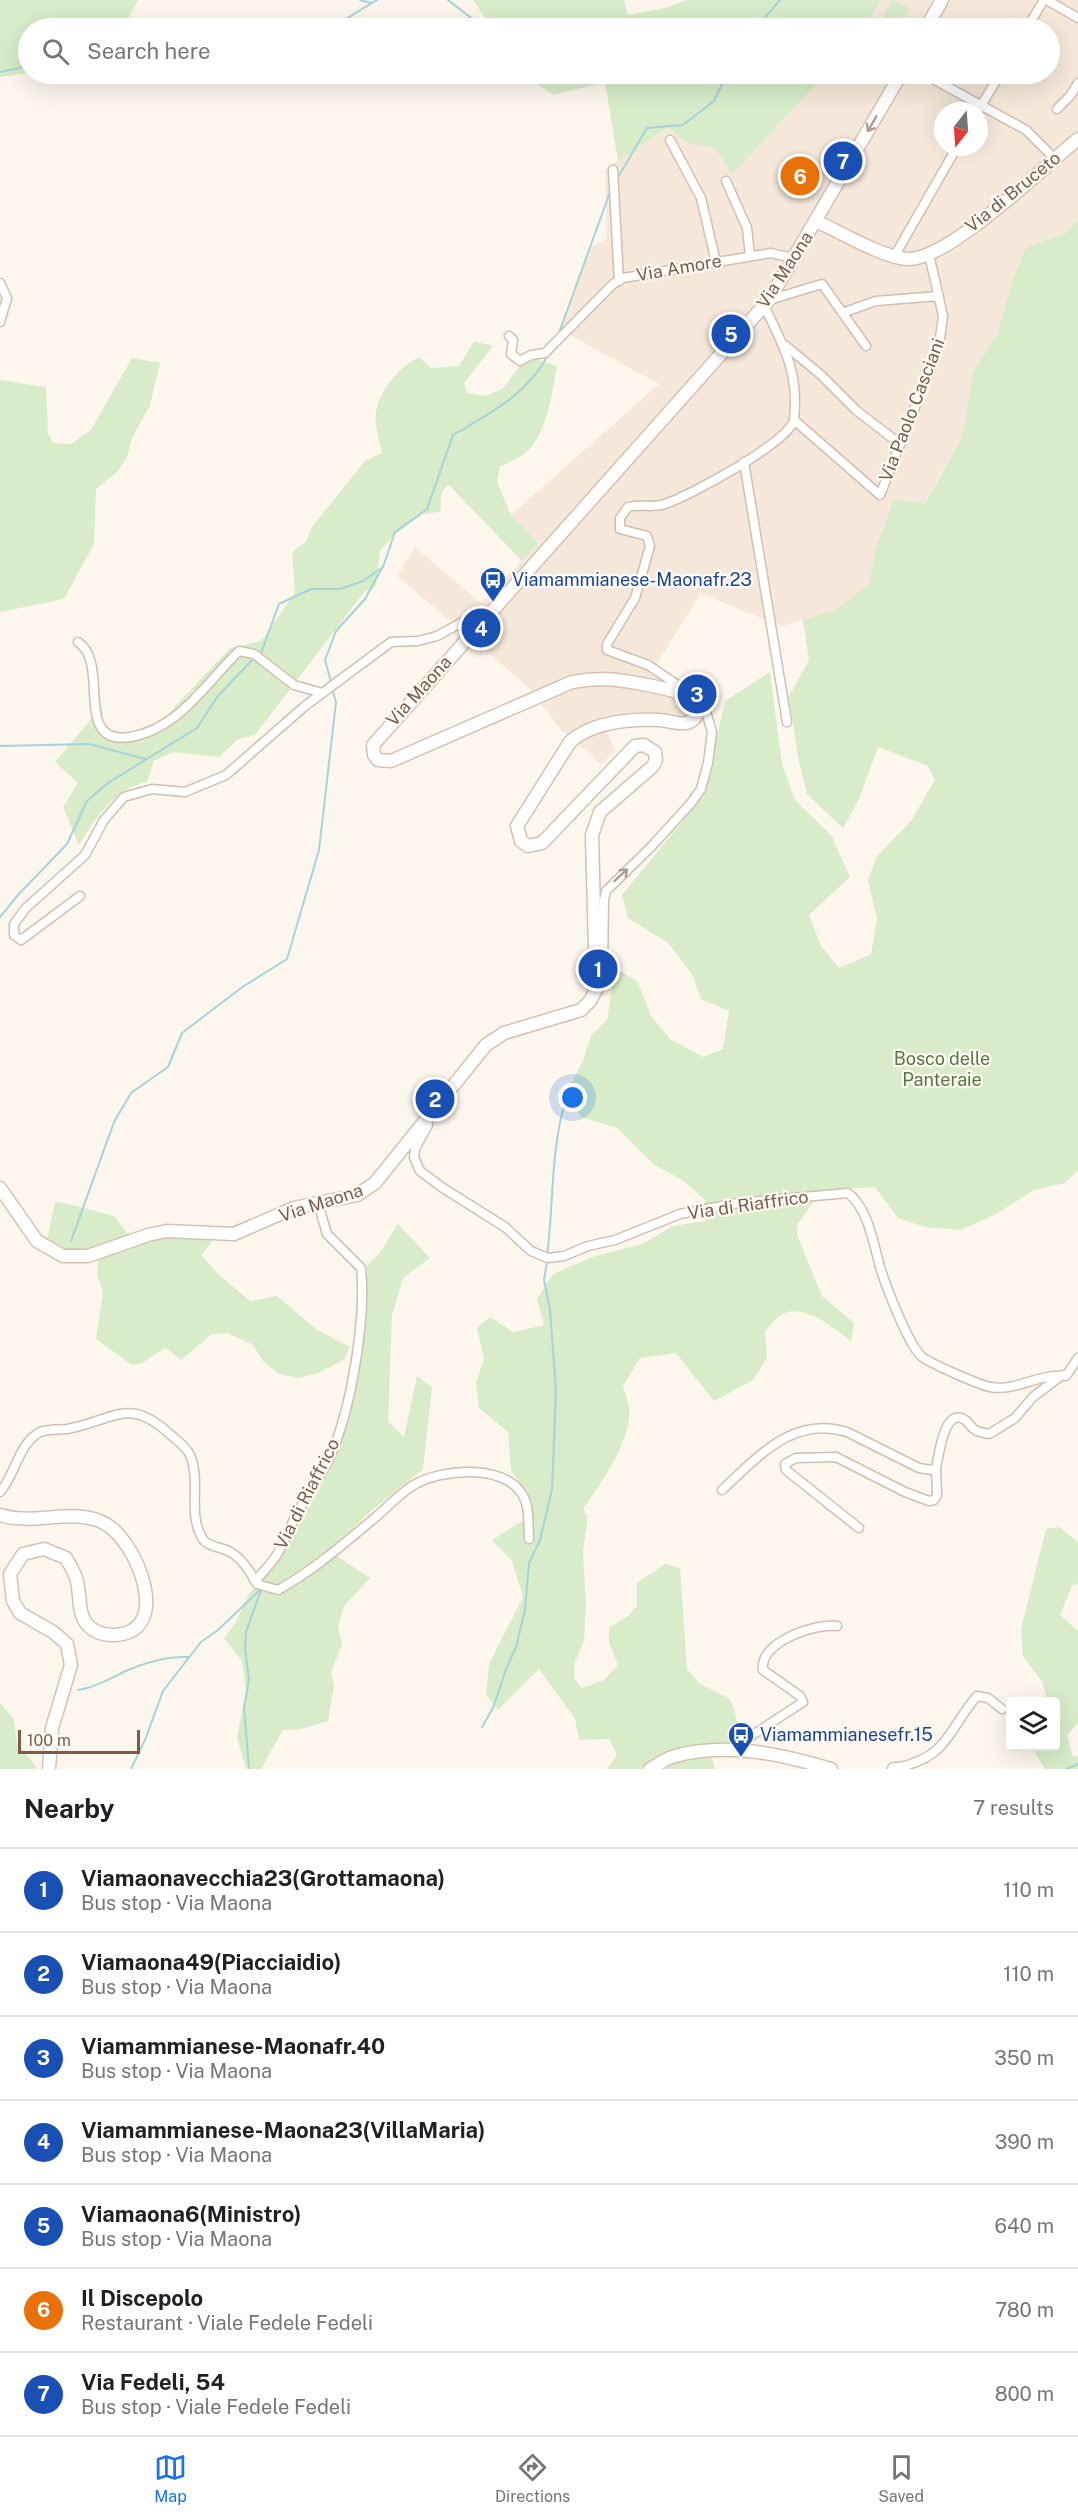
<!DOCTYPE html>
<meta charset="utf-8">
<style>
:root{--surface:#fff;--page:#f2f2f2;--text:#202124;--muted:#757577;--line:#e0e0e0;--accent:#1a73e8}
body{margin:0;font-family:"Public Sans",sans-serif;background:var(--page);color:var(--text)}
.controls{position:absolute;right:18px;bottom:18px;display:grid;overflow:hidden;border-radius:6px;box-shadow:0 6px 24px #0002}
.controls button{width:54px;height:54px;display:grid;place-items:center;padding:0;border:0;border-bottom:2px solid var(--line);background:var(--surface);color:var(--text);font:30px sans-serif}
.compass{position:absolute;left:934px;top:102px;width:54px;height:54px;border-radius:50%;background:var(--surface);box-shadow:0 6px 24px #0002;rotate:197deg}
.scale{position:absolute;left:18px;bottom:15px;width:122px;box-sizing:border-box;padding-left:6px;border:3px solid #7a5c4d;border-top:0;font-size:16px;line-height:21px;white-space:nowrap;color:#7a5c4d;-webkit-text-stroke:4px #fffaf3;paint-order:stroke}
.you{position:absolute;left:573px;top:1098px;width:21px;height:21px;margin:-15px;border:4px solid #fff;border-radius:50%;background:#1a73e8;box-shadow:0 0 0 9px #1a73e833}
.badge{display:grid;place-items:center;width:39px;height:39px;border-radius:50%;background:var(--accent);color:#fff;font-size:20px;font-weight:700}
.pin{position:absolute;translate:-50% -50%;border:3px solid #fff;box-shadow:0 2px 6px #0006}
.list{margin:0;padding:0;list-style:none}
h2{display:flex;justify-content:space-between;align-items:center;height:78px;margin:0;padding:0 24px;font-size:26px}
h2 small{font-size:20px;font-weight:400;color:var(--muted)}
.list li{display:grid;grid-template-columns:39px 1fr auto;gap:18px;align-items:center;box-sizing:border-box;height:84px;padding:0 24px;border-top:2px solid var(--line)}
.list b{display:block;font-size:22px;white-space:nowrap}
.list p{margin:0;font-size:20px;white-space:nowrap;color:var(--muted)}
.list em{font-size:20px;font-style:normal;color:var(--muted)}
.icon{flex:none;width:33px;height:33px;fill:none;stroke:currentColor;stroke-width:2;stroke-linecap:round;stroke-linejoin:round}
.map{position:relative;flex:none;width:1078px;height:1769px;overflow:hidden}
.search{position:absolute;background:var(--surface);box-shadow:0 6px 24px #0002;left:18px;right:18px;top:18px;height:66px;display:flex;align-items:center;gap:15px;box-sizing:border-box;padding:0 21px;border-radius:33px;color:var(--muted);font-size:22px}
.sheet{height:666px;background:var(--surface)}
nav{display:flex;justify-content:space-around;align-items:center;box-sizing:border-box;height:84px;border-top:2px solid var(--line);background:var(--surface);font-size:16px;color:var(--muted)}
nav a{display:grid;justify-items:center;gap:3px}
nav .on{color:var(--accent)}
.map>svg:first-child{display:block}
</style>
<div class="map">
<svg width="1078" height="1769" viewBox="0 0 1078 1769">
<rect width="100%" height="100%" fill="#fdf6ec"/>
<path fill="#f5e8da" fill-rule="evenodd" d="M880,0H1078V219L1066,233L1026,247L1012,282L997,335L973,372L962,437L924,503L875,551L869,584L833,611L782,626L701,594L655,666L695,695L682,730L649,724L605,730L616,750L601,764L562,731L527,686L397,576L415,547L481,603L539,544L511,515L659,384L559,329L592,246L607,239L605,170L668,126L688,143L715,148L732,173L826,74L842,75L843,74H1050V28H866ZM943,111H979V147H943Z"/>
<g fill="#d8ecc9">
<path d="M0,0H138L124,26L166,21L211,27L227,25V28H28V73L0,77Z"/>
<path d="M473,0H624L628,15L666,8L685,0H880L866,28H492Z"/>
<path d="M892,0L910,8L898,28H876Z"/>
<path d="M531,74H826L732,174L715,148L688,143L668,127L618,161L605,82L554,95L541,87Z"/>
<path d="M1078,219V1170L1065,1183L1034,1190L996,1214L961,1230L925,1227L898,1218L875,1187L822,1190L797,1225V1235L822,1296L854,1323L851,1341C833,1328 800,1299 778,1317C773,1321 769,1327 765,1332L767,1358L753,1380L714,1401L676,1353L640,1358L623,1386C625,1393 628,1401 629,1408C633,1439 600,1485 583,1509L588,1517L583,1551L586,1605L584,1641L575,1662L574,1678L582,1688L604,1680L618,1665L609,1642V1627L628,1616L637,1606V1583L665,1564L680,1568L687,1669L699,1683L729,1698C738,1717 740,1727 728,1746L668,1754L641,1769H607L617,1755L609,1739L579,1740L575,1719L539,1669L498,1710L486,1695L489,1664L523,1597L512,1561L492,1540L532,1515L527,1493L511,1471L508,1432L479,1408L476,1383L484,1358L477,1328L490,1317L513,1332L544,1325L537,1299L553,1274L595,1256L642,1244L673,1226L705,1221V1200L684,1181L653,1164L617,1128L581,1117L568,1089L583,1061L591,1036L607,1020L615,968L638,982L651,1016L670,1039L703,1057L723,1049L729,1011L701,999L692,974L668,943L628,918L622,895L704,795L725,701L770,672L782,764L795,800L831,835L850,877L809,915L821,946L839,968L871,954L877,919L868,880L877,856L911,821L935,780L928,766L878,747L859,799L843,828L807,794L798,757L789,696L809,660L803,620L833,611L869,584L875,551L894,500L925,503L962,437L973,372L997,335L1012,282L1026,247L1066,233Z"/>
<path d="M474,341L493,346L464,383L467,393L486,396L502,389L520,366L536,359L557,366C552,394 547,439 521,456C515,460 507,463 500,466L497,482L511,515L539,544L522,561L449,485L442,491L440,512L423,514L394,535L380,551L376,586L365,591L255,735L237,740L219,757L173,752L154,761L147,782C115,788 95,819 79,845L63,807L78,783L55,762L92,718L104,727L121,733L142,732L168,714L230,648L261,641L295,593L292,552L306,542L312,527L365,461L382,453C379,439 373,422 377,407C383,386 400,367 419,357L431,368L459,366Z"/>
<path d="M132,358L160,363L150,405L132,438L127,458L117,472L96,489L94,544L64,599L0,612V380L46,387L48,433L53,443L71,444L91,430Z"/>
<path d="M55,1202C76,1204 94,1212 114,1216L128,1234L137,1233L213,1241L201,1255L219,1275L250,1301L277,1296L317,1330L350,1347L344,1360L316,1374L298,1378L279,1374L263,1361L253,1345L228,1333L212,1334L181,1360L166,1348C153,1353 147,1364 132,1365L96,1339L103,1292L97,1274L98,1260L84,1251L61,1249L47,1239Z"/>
<path d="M398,1224L430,1258L403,1278L392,1315L388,1421L404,1437L417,1376L432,1387L423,1469L371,1511L329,1551L370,1578L344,1606L338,1626L342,1645L331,1672L334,1686L328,1721L301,1729L283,1730L261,1769H246L237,1737L246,1691L242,1661L224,1638L235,1624L249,1594L272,1567L320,1488L337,1452L354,1384L366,1303L367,1265L379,1254Z"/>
<path d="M1059,1527L1078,1542V1583L1072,1586L1060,1615L1078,1631V1723L1067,1735L1073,1757L1078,1756V1769H1045L1033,1750L1034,1747L1056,1746V1702L1047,1701L1043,1683L1023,1656L1021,1629L1046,1529Z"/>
<path d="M0,1703L14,1719L17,1743L38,1769H0Z"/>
<path d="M711,1755L715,1769H659L677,1761Z"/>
</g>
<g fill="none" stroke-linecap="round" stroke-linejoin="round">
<g stroke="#a5d3da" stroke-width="2">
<path d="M360,0L371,3"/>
<path d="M448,0L484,28"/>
<path d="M331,28L377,0"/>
<path d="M756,28L780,0"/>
<path d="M0,72L28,66"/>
<path d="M617,179L647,128L683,125L714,101L727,74"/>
<path d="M559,333L610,192"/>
<path d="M258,654L262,651L279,604L311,589H340L363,581L383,567L395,532L427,509L453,435C489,414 528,394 548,355"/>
<path d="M331,682L325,660L336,631L365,599L382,568"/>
<path d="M0,746L89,744L145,759"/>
<path d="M0,917L18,895L67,844L87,801L108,783L197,728L217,697L254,658"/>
<path d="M71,1241L114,1122L131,1093L168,1067L182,1033L241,988L287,959L319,850L336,702L332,688"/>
<path d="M547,1256C554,1204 550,1147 567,1096"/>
<path d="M78,1690C96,1687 111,1678 128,1670C147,1662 168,1656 189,1657"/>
<path d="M482,1727L493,1708L506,1669L516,1647L525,1610L529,1563L540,1540L552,1489L556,1391L550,1309L544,1280L547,1262"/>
<path d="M131,1769L145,1740L163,1691L201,1642L218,1630L262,1588"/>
<path d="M249,1769L244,1708L249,1680L245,1649L246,1632L261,1590"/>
<path d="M1067,1769L1078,1764"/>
</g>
<g stroke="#d1beb0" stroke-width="11">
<g id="minor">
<path d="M1047,0L1078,18"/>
<path d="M1027,28L1044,0"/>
<path d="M924,74L1026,130L1054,158"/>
<path d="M1057,109L1070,96L1078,83"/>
<path d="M978,111L1000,74"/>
<path d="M670,140L701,198L716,262"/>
<path d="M613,170L619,281"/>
<path d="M726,181L747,228L750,256"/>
<path d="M894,257L957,147"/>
<path d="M769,300L822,284L866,346"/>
<path d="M764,305C784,348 799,371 794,420L880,495L939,346L943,316L929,254"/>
<path d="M842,313L876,301L939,296"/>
<path d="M0,322L7,298L0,283"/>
<path d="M509,336L513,340L511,354L520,361L531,355L545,353L613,284L623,278L771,253L792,258"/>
<path d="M786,346L821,375L857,411L900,444"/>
<path d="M744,462L787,722"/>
<path d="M78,642C111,663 72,746 130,737C179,729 206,683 239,651L254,654L294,685L322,693"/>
<path d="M681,692L679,686L648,665L607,650V644L635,598L650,546L647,536L620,529V518L628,507C640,504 653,508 665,504C689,496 788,443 794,420"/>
<path d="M80,896L21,940L14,935V924L26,908L85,855L104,820L124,797L152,789L185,792L226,775L305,706L391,642L418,641L437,636L481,612L489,613"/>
<path d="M598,984L603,967L604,900L606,891L652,846L691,803L701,789L708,763L712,732L706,712L699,708"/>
<path d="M428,1125L415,1149L414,1157L420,1171L443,1188L505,1227L531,1251L548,1258L564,1256L588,1246L615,1240L680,1214L738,1203L848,1193C867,1208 872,1237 878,1259C882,1278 907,1341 920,1355C926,1362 980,1385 990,1387C1015,1392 1039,1373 1066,1376L1078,1358"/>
<path d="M722,1490C758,1457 793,1415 847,1432L919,1468L932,1470L936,1468C939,1456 944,1406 965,1420C969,1422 971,1428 975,1430C979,1432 985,1433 989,1434L1015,1418L1033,1397L1062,1375"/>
<path d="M0,1492C16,1474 18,1444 40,1432C48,1429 59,1430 67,1429C116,1420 128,1395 172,1436C178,1441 187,1448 190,1455C201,1481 188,1511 201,1536C206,1548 222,1546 232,1553C244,1561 250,1572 257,1584L278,1590C314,1570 346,1542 377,1516C388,1506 400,1494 412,1486C439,1469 503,1463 522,1494C530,1506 528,1525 529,1539"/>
<path d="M859,1528L786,1470L785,1464L796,1458L836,1457L905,1492L929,1501L934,1500L937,1495L936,1468"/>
<path d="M255,1581C262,1573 270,1565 276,1556C284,1544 289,1529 296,1515C310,1490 328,1467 337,1439C353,1394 366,1315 361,1268L327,1234L318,1203"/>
<path d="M731,1749L803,1702L800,1696L763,1670C759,1642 815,1623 837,1626"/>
<path d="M896,1768C949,1757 947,1731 977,1696L988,1698L1002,1709"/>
</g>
</g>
<g stroke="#d6c0b0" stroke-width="15">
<g id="secondary">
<path d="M926,28L942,0"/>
<path d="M816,221C840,232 884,258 908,259C947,261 1045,166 1078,139"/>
<path d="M0,1188L37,1241L63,1256H88L148,1235L167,1231L234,1234L294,1208L357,1195L375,1183L486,1045L504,1033L581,1010L590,1001L596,990L592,835L600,812L653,766L656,760L655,752L644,745L635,746L542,843L528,846L521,841L517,826L570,742C592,722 629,719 659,720C667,720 678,725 686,723C697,721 700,710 697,701C686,690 623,680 605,679C594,679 583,680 572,682L391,761L378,760L374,755L373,745L769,300L901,74"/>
<path d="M0,1515C34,1526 73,1507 104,1523C137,1540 175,1634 113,1635C102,1635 93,1632 86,1623C77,1611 81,1592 76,1578C74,1571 69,1564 66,1558L44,1549L23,1554L10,1574L13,1601L20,1613L53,1632L67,1644L71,1665L52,1728L49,1769"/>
<path d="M650,1769C658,1765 666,1758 675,1756C727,1742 781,1754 831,1769"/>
<path d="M894,1769H901"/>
</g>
</g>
<use href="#minor" stroke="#fff" stroke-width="8"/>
<use href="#secondary" stroke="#fff" stroke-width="12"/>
</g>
<defs><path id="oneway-shaft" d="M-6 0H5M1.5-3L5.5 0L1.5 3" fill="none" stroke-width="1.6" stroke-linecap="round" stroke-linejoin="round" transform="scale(1.5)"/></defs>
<g stroke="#af9d94">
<use href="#oneway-shaft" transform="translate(872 124) rotate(120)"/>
<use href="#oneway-shaft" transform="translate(621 875) rotate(-43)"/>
</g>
<defs>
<g id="bus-pin" transform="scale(1.35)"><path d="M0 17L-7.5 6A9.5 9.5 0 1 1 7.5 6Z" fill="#1a4fb4" stroke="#fffaf3"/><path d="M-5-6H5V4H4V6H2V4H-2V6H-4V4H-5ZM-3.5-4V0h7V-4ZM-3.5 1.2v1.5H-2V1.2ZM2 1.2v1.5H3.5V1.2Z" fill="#fff"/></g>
</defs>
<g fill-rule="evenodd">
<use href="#bus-pin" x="493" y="580"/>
<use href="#bus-pin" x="741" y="1735"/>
</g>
<g text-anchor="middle" stroke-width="4.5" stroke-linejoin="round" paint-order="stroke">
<g font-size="18" fill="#7a5c4d" stroke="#fffaf3">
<text transform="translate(1013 192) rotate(-39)" y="6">Via di Bruceto</text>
<text transform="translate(679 268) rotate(-10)" y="6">Via Amore</text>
<text transform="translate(785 270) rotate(-57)" y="6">Via Maona</text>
<text transform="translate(912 410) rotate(-69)" y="6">Via Paolo Casciani</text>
<text transform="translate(419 691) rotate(-48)" y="6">Via Maona</text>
<text transform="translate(321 1203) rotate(-18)" y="6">Via Maona</text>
<text transform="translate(748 1205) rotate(-8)" y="6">Via di Riaffrico</text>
<text transform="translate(307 1494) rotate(-63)" y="6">Via di Riaffrico</text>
</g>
<g font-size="18" fill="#164399" stroke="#fffaf3" text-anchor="start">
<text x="512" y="586">Viamammianese-Maonafr.23</text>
<text x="760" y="1741">Viamammianesefr.15</text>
</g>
<g font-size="18" fill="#537a41" stroke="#fffaf3">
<text x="942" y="1065">Bosco delle<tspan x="942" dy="21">Panteraie</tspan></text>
</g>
</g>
</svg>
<div class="controls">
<button><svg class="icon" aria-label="layers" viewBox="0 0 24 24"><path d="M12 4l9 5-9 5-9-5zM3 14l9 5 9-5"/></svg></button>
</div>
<svg class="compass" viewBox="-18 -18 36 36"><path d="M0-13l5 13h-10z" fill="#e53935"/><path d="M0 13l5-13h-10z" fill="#757577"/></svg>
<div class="scale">100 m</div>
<div class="you"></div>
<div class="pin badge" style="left:598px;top:969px;background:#1a4fb4">1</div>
<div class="pin badge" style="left:435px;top:1099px;background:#1a4fb4">2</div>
<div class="pin badge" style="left:697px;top:694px;background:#1a4fb4">3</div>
<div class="pin badge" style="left:481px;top:628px;background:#1a4fb4">4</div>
<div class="pin badge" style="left:731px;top:334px;background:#1a4fb4">5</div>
<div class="pin badge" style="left:800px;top:176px;background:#e8710a">6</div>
<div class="pin badge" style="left:843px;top:161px;background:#1a4fb4">7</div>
<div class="search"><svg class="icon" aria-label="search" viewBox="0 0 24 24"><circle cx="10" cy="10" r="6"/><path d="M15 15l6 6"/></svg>Search here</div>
</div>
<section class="sheet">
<h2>Nearby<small>7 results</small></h2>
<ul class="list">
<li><span class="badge" style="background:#1a4fb4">1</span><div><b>Viamaonavecchia23(Grottamaona)</b><p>Bus stop · Via Maona</p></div><em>110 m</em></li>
<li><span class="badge" style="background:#1a4fb4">2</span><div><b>Viamaona49(Piacciaidio)</b><p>Bus stop · Via Maona</p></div><em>110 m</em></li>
<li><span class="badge" style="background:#1a4fb4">3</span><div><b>Viamammianese-Maonafr.40</b><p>Bus stop · Via Maona</p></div><em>350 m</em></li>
<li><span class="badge" style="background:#1a4fb4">4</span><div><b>Viamammianese-Maona23(VillaMaria)</b><p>Bus stop · Via Maona</p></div><em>390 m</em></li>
<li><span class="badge" style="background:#1a4fb4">5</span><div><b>Viamaona6(Ministro)</b><p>Bus stop · Via Maona</p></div><em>640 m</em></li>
<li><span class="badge" style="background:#e8710a">6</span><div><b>Il Discepolo</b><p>Restaurant · Viale Fedele Fedeli</p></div><em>780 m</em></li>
<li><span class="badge" style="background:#1a4fb4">7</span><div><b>Via Fedeli, 54</b><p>Bus stop · Viale Fedele Fedeli</p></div><em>800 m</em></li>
</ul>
</section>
<nav>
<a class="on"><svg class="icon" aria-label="map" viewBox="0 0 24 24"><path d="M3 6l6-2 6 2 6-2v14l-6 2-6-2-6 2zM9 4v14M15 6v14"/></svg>Map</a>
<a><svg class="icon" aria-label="directions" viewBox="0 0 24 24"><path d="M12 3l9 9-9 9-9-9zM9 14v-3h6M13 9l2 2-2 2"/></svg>Directions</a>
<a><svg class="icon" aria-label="saved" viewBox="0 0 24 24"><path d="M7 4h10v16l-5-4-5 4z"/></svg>Saved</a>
</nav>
